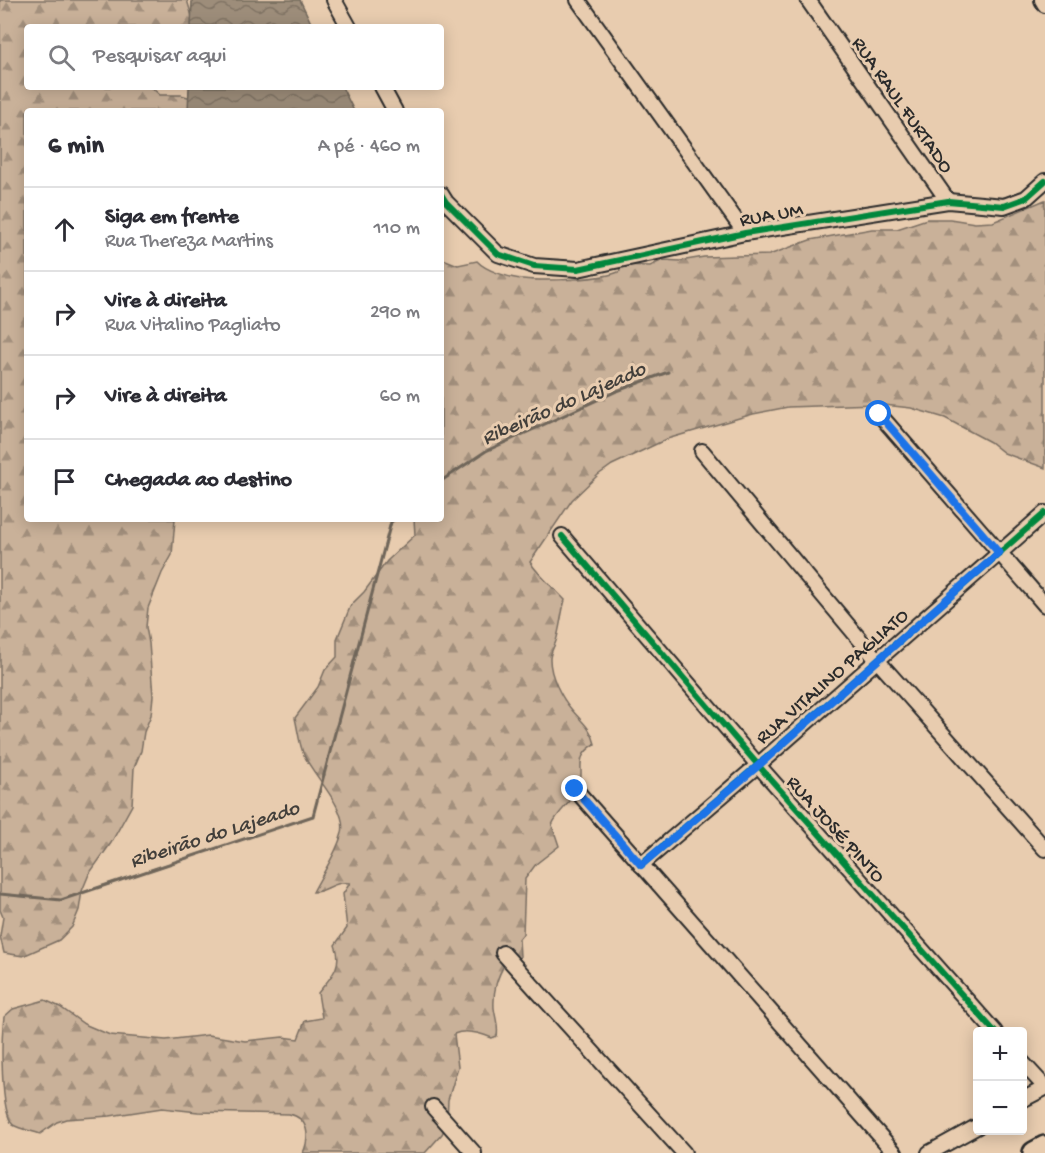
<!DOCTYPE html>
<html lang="pt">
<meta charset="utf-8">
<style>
:root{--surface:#fff;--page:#f2f2f3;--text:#2b2b33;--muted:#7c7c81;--line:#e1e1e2}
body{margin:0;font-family:"Gochi Hand",sans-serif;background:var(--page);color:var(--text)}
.controls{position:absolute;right:18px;bottom:18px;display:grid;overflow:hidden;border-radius:6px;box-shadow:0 3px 15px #0003}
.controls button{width:54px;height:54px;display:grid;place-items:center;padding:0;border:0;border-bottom:2px solid var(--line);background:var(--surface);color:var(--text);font:30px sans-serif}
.stop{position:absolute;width:18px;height:18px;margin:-14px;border:4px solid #1a73e8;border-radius:50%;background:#fff}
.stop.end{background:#1a73e8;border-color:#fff;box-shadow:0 2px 6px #0008}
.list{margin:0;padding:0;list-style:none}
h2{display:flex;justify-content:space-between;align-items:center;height:78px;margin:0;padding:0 24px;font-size:26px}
h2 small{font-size:20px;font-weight:400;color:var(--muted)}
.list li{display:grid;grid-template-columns:39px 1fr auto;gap:18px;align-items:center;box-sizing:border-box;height:84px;padding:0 24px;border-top:2px solid var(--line)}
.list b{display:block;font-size:22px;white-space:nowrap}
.list p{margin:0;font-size:20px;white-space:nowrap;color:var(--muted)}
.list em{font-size:20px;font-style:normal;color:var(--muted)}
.icon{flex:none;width:33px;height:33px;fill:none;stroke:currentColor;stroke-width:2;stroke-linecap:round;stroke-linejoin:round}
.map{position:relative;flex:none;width:1045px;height:1153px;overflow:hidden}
.search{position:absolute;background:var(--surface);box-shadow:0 3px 15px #0003;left:24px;top:24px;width:420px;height:66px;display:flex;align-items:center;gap:15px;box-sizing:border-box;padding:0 21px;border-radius:6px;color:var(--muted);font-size:22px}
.panel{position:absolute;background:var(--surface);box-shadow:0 3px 15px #0003;left:24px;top:108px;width:420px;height:414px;border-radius:6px}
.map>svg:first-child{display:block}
</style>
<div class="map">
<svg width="1045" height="1153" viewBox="0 0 1045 1153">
<defs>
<pattern id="forest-firs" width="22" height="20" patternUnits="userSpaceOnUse" patternTransform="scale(1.5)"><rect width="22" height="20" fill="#c9b199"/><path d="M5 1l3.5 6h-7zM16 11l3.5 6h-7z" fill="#a3907d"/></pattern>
<pattern id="water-waves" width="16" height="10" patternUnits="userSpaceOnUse" patternTransform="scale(1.5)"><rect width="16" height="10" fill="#9d8d7a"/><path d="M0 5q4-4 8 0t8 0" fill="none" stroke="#807364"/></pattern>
</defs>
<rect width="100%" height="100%" fill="#e8ccaf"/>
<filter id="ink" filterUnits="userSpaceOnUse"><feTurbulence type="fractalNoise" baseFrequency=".0167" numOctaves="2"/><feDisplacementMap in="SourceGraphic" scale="12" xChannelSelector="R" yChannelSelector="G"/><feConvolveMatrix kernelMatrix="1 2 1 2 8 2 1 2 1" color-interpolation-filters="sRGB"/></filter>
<g filter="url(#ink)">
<g fill="url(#forest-firs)" stroke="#7a6e62" stroke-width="1.5">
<path d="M0,0H187L192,16L202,27H27V87H151L160,95H181L195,99L199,111H27V519H175L172,555L162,573L148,608L146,627L149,643L153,696L151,715L144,732L141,751L134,768L132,805L111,843L89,874L82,891L79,910L72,927L59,940L23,956L4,953L0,936L3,917L0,910Z"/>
<path d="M1045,200V468L1004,453L990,442L945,418L911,408L875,404L788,407L753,414L667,439L612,465L598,475L572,500L530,562C539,576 553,587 565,600C561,614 560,628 556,641C554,647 550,653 550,659C550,676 561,697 572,710C581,721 592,729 595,744C571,759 587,770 578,790C571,803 558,811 552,825L559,846L536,864L525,879L523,934L519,939L520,956L518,963L506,962C497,977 493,990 494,1008C495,1018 499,1025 497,1036L492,1038C480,1033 466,1029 454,1034L458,1067L448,1100L447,1123L442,1134L425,1153H303C310,1137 309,1118 289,1114L198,1112L162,1108L110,1116L66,1119L57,1122L40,1134C32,1131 20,1129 13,1125C0,1111 1,1040 4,1017L13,1009L45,1000L60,1007L84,1024L110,1035L166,1040L208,1035L245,1041L283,1037L298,1039L305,1021L322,1018L318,993C330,978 344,966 335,945L347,928L343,894L350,883C333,881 327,892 313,892C323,872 336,855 342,833C348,808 313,776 304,755C299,744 298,730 295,718L318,687L325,670L337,657V639L351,605L364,592L387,561L415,535L414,519H441V258L458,265L477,261C486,271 510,278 523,279C543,281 605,280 620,271L619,266L624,265L650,266L663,260L680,261L704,257L769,255L810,240L872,229H897L927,219H950L975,223L993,222Z"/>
</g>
<g fill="url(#water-waves)" stroke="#6f665a" stroke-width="1.5">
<path d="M192,0H300L313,27H191Z"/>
<path d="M189,87H342L354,111H188Z"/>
</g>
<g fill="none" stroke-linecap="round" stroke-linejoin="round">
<g stroke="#6f665a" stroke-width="3">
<path d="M441,481L486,451L617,391L668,372"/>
<path d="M0,894L61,900L313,816L391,522L395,519"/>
</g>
<g stroke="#2b2b2b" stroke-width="18">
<g id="minor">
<path d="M334,0L349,27"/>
<path d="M578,0L745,233"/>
<path d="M808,0L948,201"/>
<path d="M1042,0L1045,5"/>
<path d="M382,87L395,111"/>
<path d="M441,194L446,202L498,254L534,266L578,269L745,233L948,201L1004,206L1026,198L1045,181"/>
<path d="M879,414L1045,605"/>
<path d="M702,451L877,660L1045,849"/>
<path d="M562,536L758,765L995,1032"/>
<path d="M575,789L895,1153"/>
<path d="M641,865L758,765L1045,513"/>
<path d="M503,953L684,1153"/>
<path d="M1022,1062L1045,1087"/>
<path d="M1022,1100L1045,1088"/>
<path d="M433,1107L474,1153"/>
<path d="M929,1153L978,1126"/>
</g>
</g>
<g stroke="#2b2b2b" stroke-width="26">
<path id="highway" d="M1034,1153L1045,1147"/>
</g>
<use href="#minor" stroke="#e8ccaf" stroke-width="14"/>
<use href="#highway" stroke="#e8ccaf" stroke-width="21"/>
<g stroke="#e8ccaf" stroke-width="10">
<g id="cycleway">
<path d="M441,194L446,202L498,254L534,266L578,269L745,233L948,201L1004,206L1026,198L1045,181"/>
<path d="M562,536L758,765L995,1032"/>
<path d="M641,865L758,765L1045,513"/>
</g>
</g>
<use href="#cycleway" stroke="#00873e" stroke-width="6"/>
</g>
</g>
<g fill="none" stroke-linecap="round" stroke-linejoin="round" filter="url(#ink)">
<path stroke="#1a73e8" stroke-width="8" d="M575,789L641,865L759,765L999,553L879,414"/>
</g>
<g text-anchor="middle" stroke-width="6" stroke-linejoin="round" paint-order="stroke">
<g font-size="20" fill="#2b2b2b" stroke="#e8ccaf">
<text transform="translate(904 104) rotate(55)" y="7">RUA RAUL FURTADO</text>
<text transform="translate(771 213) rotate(-10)" y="7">RUA UM</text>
<text transform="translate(831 675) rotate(-41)" y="7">RUA VITALINO PAGLIATO</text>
<text transform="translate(837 828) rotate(48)" y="7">RUA JOSÉ PINTO</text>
</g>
<g font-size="21" font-style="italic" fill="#423f3b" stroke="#e8ccaf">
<text transform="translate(563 402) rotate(-24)" y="7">Ribeirão do Lajeado</text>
<text transform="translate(214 833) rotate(-18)" y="7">Ribeirão do Lajeado</text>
</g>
</g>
</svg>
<div class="controls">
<button>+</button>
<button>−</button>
</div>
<div class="stop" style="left:879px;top:414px"></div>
<div class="stop end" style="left:575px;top:789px"></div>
<div class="search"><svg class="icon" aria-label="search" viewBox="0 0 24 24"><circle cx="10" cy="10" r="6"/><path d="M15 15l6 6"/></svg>Pesquisar aqui</div>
<section class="panel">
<h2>6 min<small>A pé · 460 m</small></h2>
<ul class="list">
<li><svg class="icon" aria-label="ahead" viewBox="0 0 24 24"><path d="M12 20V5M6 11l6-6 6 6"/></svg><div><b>Siga em frente</b><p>Rua Thereza Martins</p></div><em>110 m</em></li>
<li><svg class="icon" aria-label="right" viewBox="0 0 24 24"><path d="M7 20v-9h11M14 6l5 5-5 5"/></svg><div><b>Vire à direita</b><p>Rua Vitalino Pagliato</p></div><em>290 m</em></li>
<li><svg class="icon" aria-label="right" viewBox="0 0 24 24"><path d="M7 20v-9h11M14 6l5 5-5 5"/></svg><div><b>Vire à direita</b></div><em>60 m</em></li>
<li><svg class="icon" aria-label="arrive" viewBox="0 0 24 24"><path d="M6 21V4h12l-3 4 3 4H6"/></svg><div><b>Chegada ao destino</b></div></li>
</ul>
</section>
</div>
